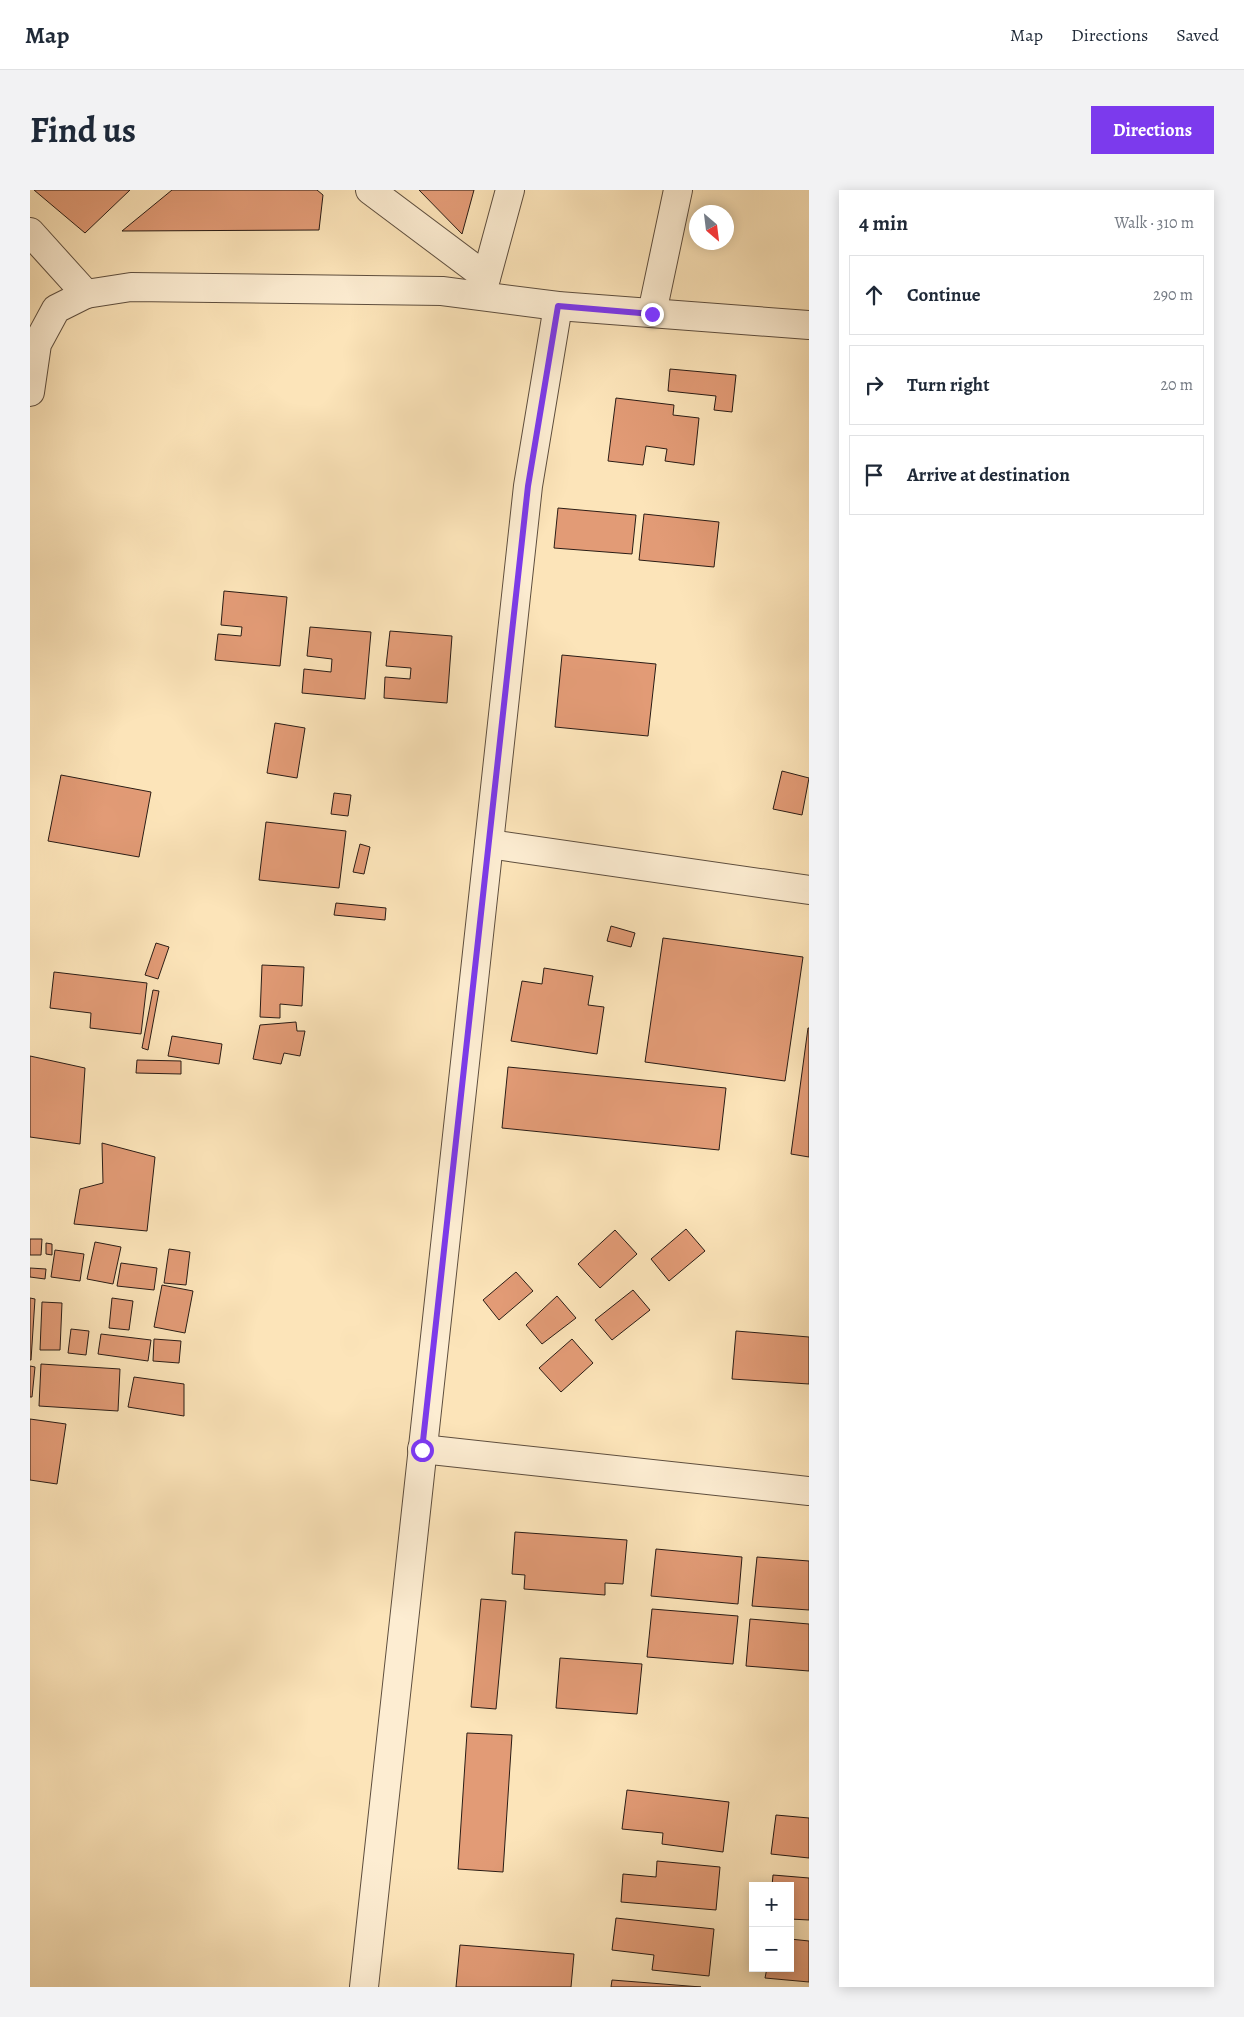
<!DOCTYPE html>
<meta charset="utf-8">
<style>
:root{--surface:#fff;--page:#f2f2f3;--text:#1f2937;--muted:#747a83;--line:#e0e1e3;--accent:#7c3aed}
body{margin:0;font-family:Alegreya,serif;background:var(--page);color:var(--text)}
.controls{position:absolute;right:15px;bottom:15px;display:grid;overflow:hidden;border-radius:0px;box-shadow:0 2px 12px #0003}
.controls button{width:45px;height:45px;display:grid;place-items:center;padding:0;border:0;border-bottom:1px solid var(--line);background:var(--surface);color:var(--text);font:25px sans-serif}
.compass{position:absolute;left:659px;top:15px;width:45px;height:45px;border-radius:50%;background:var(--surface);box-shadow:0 2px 12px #0003;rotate:152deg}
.stop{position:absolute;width:15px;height:15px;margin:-11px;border:4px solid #7c3aed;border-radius:50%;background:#fff}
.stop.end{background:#7c3aed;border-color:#fff;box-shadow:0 1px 5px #0008}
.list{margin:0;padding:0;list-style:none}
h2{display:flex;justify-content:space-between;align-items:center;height:65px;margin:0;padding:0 20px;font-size:21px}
h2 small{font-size:16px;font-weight:400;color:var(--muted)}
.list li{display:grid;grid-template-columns:32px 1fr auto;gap:15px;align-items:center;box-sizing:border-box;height:80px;margin:0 10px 10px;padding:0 10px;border:1px solid var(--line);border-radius:0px}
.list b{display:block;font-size:19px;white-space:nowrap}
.list em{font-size:16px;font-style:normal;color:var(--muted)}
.icon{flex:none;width:28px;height:28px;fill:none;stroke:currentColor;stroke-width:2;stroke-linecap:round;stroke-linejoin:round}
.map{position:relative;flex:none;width:779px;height:1797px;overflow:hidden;border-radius:0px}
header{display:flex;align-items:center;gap:30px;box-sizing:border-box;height:70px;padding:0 25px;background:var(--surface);border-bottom:1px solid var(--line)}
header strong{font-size:24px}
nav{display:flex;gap:28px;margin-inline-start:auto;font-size:18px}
.intro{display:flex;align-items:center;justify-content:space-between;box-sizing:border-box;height:120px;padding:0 30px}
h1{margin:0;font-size:35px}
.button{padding:12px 22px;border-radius:0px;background:var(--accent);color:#fff;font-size:18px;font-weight:700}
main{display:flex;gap:30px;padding:0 30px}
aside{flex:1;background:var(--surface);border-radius:0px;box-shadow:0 2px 12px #0003}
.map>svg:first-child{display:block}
</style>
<header>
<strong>Map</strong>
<nav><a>Map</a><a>Directions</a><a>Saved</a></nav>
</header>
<div class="intro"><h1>Find us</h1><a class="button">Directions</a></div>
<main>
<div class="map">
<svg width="779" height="1797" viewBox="0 0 779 1797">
<rect width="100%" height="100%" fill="#fce4b9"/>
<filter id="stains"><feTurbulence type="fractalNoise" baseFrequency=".004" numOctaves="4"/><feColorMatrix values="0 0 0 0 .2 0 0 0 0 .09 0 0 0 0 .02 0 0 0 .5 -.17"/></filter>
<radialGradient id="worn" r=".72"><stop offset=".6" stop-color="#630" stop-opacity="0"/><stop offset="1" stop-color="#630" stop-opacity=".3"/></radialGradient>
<g fill="#e29b76" stroke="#2a1c15">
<path d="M4,0H100L55,43Z"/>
<path d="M142,0H287L293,5L289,40L92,41Z"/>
<path d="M389,0H444L432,44Z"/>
<path d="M640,179L706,185L702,222L684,220L686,206L638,201Z"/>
<path d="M586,208L644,215L643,225L669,228L664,275L635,271L637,259L616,256L613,275L578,271Z"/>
<path d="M528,318L606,325L602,364L524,358Z"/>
<path d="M614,324L689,332L684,377L609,370Z"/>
<path d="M194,401L257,407L250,476L185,470L188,444L211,446L212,437L191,435Z"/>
<path d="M280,437L341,442L335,509L272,503L274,479L301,482L302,469L277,466Z"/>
<path d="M360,441L422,446L417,513L354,508L355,487L380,489L381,478L356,476Z"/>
<path d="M532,465L626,474L618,546L525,537Z"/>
<path d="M245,533L275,538L267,588L237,583Z"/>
<path d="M752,581L779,588L772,625L743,619Z"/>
<path d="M31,585L121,602L109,667L18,651Z"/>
<path d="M304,603L321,605L318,626L301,624Z"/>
<path d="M236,632L316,641L309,698L229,690Z"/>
<path d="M330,654L340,657L334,684L323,682Z"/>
<path d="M306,713L356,718L355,730L304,725Z"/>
<path d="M581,736L605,743L601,757L577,751Z"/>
<path d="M633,748L773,767L755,891L615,872Z"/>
<path d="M126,753L139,757L128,789L115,785Z"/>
<path d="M232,775L274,777L272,816L250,814V828L230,827Z"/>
<path d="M514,778L563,786L558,815L574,817L567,864L481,851L492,791L512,794Z"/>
<path d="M24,782L117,793L111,844L60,838L61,823L20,818Z"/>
<path d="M123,800L129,801L118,860L112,858Z"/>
<path d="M266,832L267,841H275L270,866L254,863L251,874L223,869L230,835Z"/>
<path d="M778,838H779V967L761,964Z"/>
<path d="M142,846L192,854L189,874L138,866Z"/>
<path d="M0,866L55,878L50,954L0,947Z"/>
<path d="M107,870L151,871V884L106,883Z"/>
<path d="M478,877L696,898L689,960L472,938Z"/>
<path d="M72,953L125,967L117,1041L44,1034L50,999L73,993Z"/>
<path d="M656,1039L675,1061L639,1091L621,1069Z"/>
<path d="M585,1040L607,1064L570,1098L548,1074Z"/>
<path d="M0,1049H12L11,1065H0Z"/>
<path d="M65,1052L91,1057L83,1094L57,1089Z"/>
<path d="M16,1053L22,1054V1065L16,1064Z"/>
<path d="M139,1059L160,1062L156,1095L134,1093Z"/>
<path d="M25,1060L54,1064L50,1091L21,1087Z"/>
<path d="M91,1073L127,1078L124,1100L87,1096Z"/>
<path d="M0,1078L16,1079L15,1089L0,1087Z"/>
<path d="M486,1082L503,1101L469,1130L453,1110Z"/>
<path d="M132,1095L163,1101L155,1143L124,1137Z"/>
<path d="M603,1100L620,1120L582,1150L565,1130Z"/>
<path d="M527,1106L546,1128L512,1154L496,1135Z"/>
<path d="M0,1108L5,1109L1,1170H0Z"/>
<path d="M82,1108L103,1111L99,1140L79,1138Z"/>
<path d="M12,1112L32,1113L30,1160H10Z"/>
<path d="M41,1139L59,1141L56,1165L38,1163Z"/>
<path d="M706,1141L779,1147V1194L702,1189Z"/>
<path d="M71,1144L121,1150L118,1171L68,1164Z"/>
<path d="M124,1149L151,1151L149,1173L123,1171Z"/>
<path d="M542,1149L563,1173L531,1202L509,1178Z"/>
<path d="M11,1174L90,1179L88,1221L9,1216Z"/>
<path d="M0,1176L5,1177L2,1207H0Z"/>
<path d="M104,1187L154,1194V1226L98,1217Z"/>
<path d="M0,1229L36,1234L27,1294L0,1290Z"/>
<path d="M485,1342L597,1350L593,1394L575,1393V1405L494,1399L495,1385L482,1384Z"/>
<path d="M626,1359L712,1367L708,1414L621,1406Z"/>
<path d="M727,1367L779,1371V1420L722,1416Z"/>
<path d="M451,1409L476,1411L466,1519L441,1517Z"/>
<path d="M622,1419L708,1426L703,1474L617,1467Z"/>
<path d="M720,1429L779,1434V1481L716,1476Z"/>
<path d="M530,1468L612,1474L607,1524L526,1518Z"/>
<path d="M437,1543L482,1545L473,1682L428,1679Z"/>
<path d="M597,1600L699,1612L693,1662L632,1654L633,1643L592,1639Z"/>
<path d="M746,1625L779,1628V1668L741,1664Z"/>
<path d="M627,1671L690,1677L686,1720L591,1712L593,1684L626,1687Z"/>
<path d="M743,1685L779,1688V1730L760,1729V1696H742Z"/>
<path d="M586,1728L684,1739L679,1786L622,1780L624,1765L582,1760Z"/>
<path d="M760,1749L779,1751V1792L735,1788L737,1778H760Z"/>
<path d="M430,1755L544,1764L541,1797H426Z"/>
<path d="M582,1790L671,1797H581Z"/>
</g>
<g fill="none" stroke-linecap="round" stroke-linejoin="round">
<g stroke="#5e4e3e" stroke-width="30">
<g id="minor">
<path d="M340,0L456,87"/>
<path d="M0,42L56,104"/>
<path d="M452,103L480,0"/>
<path d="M622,123L648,0"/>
<path d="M0,202L7,154L26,119L56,104L101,97L412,101L528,116L779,135"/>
<path d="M459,654L779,700"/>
<path d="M392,1259L779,1301"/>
<path d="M334,1797L498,296L528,116"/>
</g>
</g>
<use href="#minor" stroke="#fdedd2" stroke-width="28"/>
</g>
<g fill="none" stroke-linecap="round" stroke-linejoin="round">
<path stroke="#7c3aed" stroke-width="6" d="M392,1260L498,296L528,116L622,124"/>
</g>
<rect width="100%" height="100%" filter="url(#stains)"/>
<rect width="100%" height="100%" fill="url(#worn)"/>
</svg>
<div class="controls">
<button>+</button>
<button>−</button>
</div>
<svg class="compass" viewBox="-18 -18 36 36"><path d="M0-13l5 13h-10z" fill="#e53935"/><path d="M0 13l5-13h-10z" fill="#747a83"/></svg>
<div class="stop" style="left:392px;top:1260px"></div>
<div class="stop end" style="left:622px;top:124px"></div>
</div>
<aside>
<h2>4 min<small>Walk · 310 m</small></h2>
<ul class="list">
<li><svg class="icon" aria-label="ahead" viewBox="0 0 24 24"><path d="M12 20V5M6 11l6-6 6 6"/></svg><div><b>Continue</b></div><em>290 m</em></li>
<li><svg class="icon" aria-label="right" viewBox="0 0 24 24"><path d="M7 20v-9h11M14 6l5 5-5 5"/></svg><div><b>Turn right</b></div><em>20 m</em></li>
<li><svg class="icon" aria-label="arrive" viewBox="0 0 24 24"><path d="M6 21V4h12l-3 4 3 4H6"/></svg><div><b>Arrive at destination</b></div></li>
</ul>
</aside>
</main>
